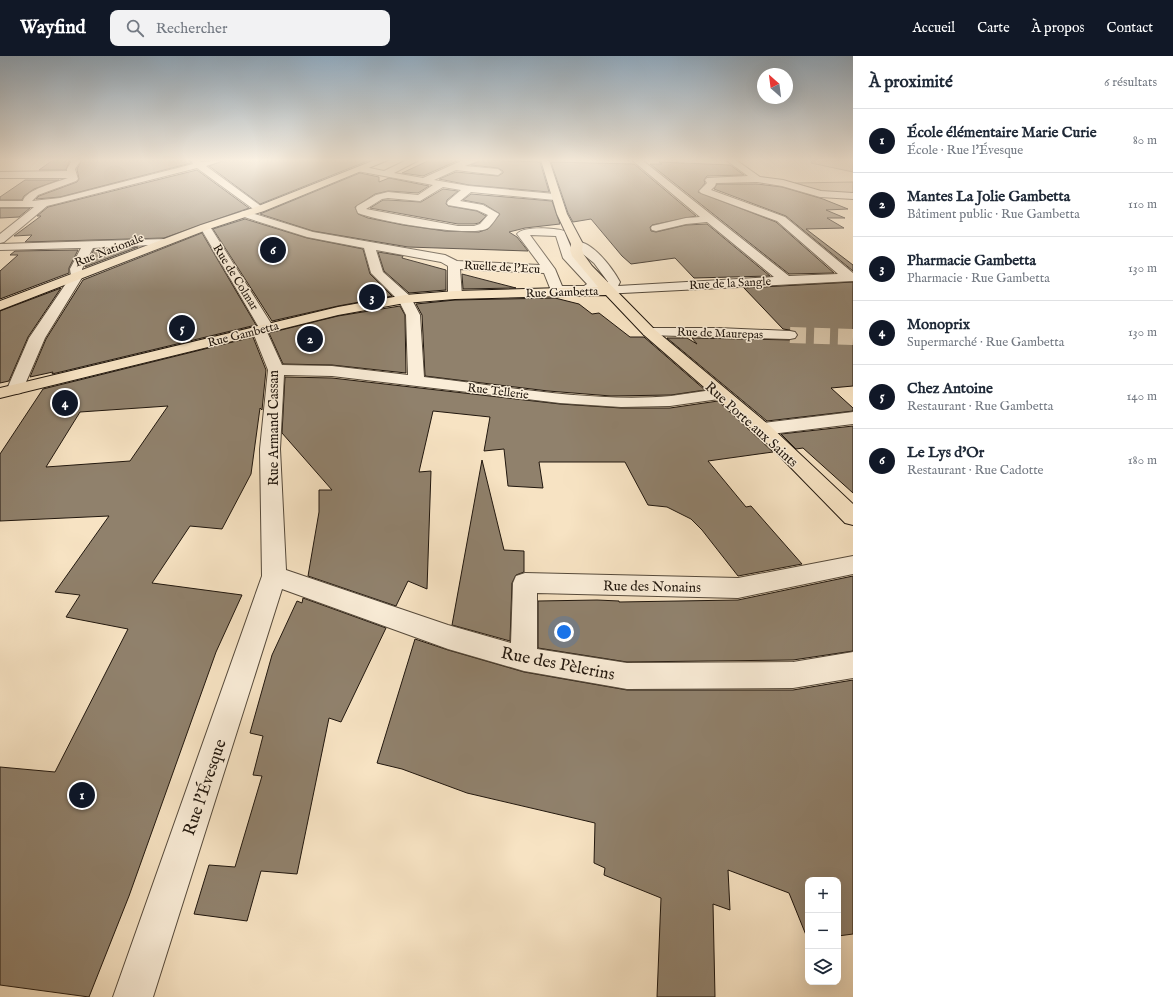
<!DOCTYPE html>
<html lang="fr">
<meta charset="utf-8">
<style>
:root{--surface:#fff;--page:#f2f2f3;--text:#1f2937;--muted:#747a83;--line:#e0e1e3;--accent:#111827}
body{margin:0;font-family:"IM FELL English",serif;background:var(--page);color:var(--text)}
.controls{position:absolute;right:12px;bottom:12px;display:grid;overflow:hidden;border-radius:8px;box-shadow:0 4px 16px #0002}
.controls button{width:36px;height:36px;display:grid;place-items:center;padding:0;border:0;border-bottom:1px solid var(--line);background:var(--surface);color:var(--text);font:20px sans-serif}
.compass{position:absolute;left:757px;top:12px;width:36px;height:36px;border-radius:50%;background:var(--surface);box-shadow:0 4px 16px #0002;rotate:332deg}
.you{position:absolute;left:564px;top:576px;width:14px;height:14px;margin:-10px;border:3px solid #fff;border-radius:50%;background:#1a73e8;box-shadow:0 0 0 6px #1a73e833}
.badge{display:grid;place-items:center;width:26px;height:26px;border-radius:50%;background:var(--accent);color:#fff;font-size:13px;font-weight:700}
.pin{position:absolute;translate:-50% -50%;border:2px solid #fff;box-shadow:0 1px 4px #0006}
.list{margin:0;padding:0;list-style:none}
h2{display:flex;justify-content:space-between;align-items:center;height:52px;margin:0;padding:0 16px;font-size:17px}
h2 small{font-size:13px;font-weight:400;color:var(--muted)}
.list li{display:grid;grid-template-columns:26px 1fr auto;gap:12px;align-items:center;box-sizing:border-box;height:64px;padding:0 16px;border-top:1px solid var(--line)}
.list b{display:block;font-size:15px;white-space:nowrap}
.list p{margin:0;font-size:13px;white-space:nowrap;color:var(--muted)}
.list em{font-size:13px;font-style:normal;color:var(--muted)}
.icon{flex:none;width:22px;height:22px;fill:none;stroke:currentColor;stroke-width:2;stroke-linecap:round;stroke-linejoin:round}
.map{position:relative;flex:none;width:853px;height:941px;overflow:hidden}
header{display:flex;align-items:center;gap:24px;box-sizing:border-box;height:56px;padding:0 20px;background:var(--accent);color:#fff}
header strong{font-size:19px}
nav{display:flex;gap:22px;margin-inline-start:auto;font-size:14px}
.search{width:280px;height:36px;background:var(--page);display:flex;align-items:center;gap:10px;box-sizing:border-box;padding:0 14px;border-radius:8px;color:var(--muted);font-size:15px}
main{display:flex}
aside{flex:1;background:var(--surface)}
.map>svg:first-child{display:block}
</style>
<header>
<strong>Wayfind</strong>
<div class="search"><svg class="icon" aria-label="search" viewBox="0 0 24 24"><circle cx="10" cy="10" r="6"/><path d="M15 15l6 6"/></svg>Rechercher</div>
<nav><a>Accueil</a><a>Carte</a><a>À propos</a><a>Contact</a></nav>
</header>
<main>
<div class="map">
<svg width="853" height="941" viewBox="0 0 853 941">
<rect width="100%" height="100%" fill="#f7e3c3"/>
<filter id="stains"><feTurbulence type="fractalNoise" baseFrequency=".005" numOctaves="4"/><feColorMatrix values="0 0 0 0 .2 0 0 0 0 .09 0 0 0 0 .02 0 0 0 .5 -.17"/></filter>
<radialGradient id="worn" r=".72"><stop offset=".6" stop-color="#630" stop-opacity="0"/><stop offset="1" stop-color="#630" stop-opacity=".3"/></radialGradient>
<g fill="#d3c0a4" stroke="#7a6c59">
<path d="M812,104H853V116L811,107Z"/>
<path d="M853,126V137H827L795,127Z"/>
</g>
<g fill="#90816c" stroke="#21170e" fill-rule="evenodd">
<path d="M53,104H70L66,114H39Z"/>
<path d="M82,104H190L191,107L60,141L36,143L39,140L77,126L79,123L77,113Z"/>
<path d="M225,104H370L260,148L209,110Z"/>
<path d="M430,104H459L423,120L402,117Z"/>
<path d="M481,104L540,106L549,136L469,129L439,123L456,116L498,120L503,117V115L498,112L471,109Z"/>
<path d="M551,106L634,108L696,160L652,169L650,171L651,175L656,176L686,169L707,168L770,220L694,222L675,202L631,208L622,200L591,163L573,166L568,157Z"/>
<path d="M659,106L730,109L744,119L707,120L704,124L705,127L698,136L776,166L834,217L789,218L650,108H662Z"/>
<path d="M197,114L249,152L164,182L25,186L32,179L14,180L41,160H37L48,151Z"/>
<path d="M360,117L379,121V126L389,122L429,130L418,137L388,135L375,138L355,151L358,158L368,162L403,169L445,175L479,176L488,173L500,158L484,148L463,144L471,138L552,145L560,168L525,172L509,176L517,181L528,195L408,191L313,175L260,158Z"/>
<path d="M25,124H59L34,133L24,140L22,144H0V141Z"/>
<path d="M717,128H757L782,131L823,143L848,153L826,154L845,162H827L844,172L806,173L853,209V215L786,160L714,133Z"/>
<path d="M443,133L458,135L447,144L446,148L448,150L477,155L486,160L479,167L474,168H458L370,152L383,144H388L421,146Z"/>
<path d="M0,152H30L19,161L0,162Z"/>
<path d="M245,163L307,182L363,193L370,218L392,240L338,250L272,265L213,173Z"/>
<path d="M202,177L256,269L52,318L53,316L30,321L46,283L83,224Z"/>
<path d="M138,191L85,211L94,193Z"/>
<path d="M78,194L69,212V217L0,243V215L18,199H10L15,195Z"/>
<path d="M378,196L403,200L402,202L446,214V234L409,237L384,215Z"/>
<path d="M462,218L516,232L463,233Z"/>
<path d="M853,226V330L831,332L853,352V355L767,365L667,282H687L697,288L692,282L794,284L798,280L796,275L783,273L744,232Z"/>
<path d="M61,232L28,281L9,325L0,327V255Z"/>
<path d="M555,242L579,248L592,258L599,257L630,281H644L705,334L671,339L611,340L548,335L425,320L422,259L416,248L455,244Z"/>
<path d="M400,250L405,259L406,317L332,309L283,308L269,277L338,260Z"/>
<path d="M253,281L266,314L262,354L260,352L251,418L222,473L190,470L152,527L242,539L216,596L129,840L89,941L0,929V711L55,716L128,573L66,561L80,539L55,536L109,460L0,465V398L43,333ZM168,350L130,405L46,411L80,356Z"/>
<path d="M285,321L332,322L560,348L621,352H670L718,345L773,396L708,405L746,451L751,450L802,508L738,520L702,474L691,463L667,451L648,449L625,406H539L543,432L508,430L504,393L484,395L490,361L433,355L419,416L431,415L427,533L408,525L396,550L308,520L319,456V434H332L282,377Z"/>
<path d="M853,370V437L803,392L796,393L781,378Z"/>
<path d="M482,404L504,494L524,495V516L516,519L512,527L510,585L452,569Z"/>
<path d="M853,520V595L793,604L627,606L538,592V545L597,544L619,545V546L738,544Z"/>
<path d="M303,542L386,572L341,666L329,662L297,818L261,815L247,865L194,858L209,809L235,811L262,720L253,719L263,680L250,677L272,599L297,545L302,547Z"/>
<path d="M415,583L448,594L524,616L627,634H793L853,624V878L838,880V824H808V884L789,837L728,814L730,854L713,848L715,941H657L661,842L604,819L605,812L594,807L595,767L467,737L402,713L377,707Z"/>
</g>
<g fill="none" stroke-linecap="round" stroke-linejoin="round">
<path stroke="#d7c4a8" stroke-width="16" stroke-dasharray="16 8" stroke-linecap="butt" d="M790,279L853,281"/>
<g stroke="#564a3b" stroke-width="2">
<g id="minor">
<path d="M72,104H81L75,113L78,123L76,125L38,139L32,145L60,142L193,108L191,104H199L201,106L224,104L206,110L265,153L260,156L256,155L197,112L47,150L4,186L0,187V178L34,151H0V145H23C25,134 57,126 68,122H0V116L67,115V113Z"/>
<path d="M407,104H419L394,117L423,122L461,105L480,104L465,110L498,113L502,116L498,119L456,114L434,124L469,130L555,138L560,141L555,144L471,136L460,145L483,149L499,158C496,162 492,169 488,172C473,182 377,165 358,157L356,152L357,150L376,139L388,136L418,139L433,129L357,115L356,113L360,110L384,115ZM443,131L461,134L448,145L447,147L448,149L477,154L488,159L480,168L474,170H458L366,153L382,143L388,142L420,145Z"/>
<path d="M632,104H642L789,220L838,218L777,165L701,137L699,135L707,127L705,124L707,122L748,120L726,104H736L760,121L783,124L821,135L853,137V143L820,141L782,130L757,126L716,127L715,130L711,134L785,161L853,217V225L603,238L601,235L608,226L594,207L573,190L571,188L573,186C590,181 613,213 620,226L618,230L774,221L707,166L686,168L656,175L652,174L651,172L652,170L686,162L700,161Z"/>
<path d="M245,155L313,176L445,199L457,205L540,209L517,178C523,170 554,172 564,175L575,201L602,228L592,237H552L544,217L460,213L462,239L460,242H450L448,239V210L441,206L376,194L383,216L410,240L420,259L424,321C502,330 593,347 671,340C687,338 703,335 719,333L725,334L728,338L725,342L719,343L670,350L621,351L560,347L332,320L284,319L280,393L286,514L448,569L511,587L513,527L516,520L525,517L738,522L853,500V518L738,542L537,537V593L627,607L793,606L853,596V622L793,632L627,633L524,615L448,593L282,533L153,941H113L262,520L260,393L268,314L252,274L254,271L258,270L200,171L201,169H209L274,272L272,275L267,276L282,309L332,310L408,319L406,259L399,245L371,217L364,192L307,181L241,160L240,158L241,156ZM530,179L556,180L563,202L587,228L584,230H562L555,213Z"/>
<path d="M166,183L170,184L172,186L170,188L93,192L82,213L83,220L45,282L23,333L21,337L15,338L9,337L7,333L29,282L71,220L70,213L81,192L0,194V188Z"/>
<path d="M649,272H718L790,275L795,276L797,279L795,282L790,283L644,279L642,276L644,273Z"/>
<path d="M853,356V368L763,379L757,377L754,373L757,369L763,367Z"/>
</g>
</g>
<g stroke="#21170e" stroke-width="2">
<g id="major">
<path d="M375,104H388L264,155L209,173L0,254V245L201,169L256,151Z"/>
<path d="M541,104H549L567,158L583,188L582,194L584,199L592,210L654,273L769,369L853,448V469L845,467L757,377L644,279L606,239L455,243L405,247L338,259L0,342V332L338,251L405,239L455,235L598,231L572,200L570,194L571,188L557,158Z"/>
</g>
</g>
<use href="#minor" fill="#faedd8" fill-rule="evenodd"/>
<use href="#major" fill="#f7e3c3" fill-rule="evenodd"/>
</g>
<linearGradient id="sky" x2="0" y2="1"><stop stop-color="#91abc0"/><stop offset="0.44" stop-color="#fbf2e4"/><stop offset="1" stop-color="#fbf2e4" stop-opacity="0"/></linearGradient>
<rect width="853" height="236" fill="url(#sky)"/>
<g text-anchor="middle" stroke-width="3" stroke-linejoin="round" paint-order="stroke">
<g font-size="12" fill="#21170e" stroke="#faedd8">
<text transform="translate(109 194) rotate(-21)" y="4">Rue Nationale</text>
<text transform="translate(502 211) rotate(3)" y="4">Ruelle de l'Ecu</text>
<text transform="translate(236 221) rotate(58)" y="4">Rue de Colmar</text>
<text transform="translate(730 227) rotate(-3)" y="4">Rue de la Sangle</text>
<text transform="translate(562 236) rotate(-2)" y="4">Rue Gambetta</text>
<text transform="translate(720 277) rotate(2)" y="4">Rue de Maurepas</text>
<text transform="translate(243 278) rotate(-14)" y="4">Rue Gambetta</text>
<text transform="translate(498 335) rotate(7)" y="4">Rue Tellerie</text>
</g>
<g font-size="14" fill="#21170e" stroke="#faedd8">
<text transform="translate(752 368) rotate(42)" y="5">Rue Porte aux Saints</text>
<text transform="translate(273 372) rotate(-90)" y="5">Rue Armand Cassan</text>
<text transform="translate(652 530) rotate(1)" y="5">Rue des Nonains</text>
</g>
<g font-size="17" fill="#21170e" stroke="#faedd8">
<text transform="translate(558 607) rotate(11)" y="6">Rue des Pèlerins</text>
<text transform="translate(204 731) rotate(-71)" y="6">Rue l'Évesque</text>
</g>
</g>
<rect width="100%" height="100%" filter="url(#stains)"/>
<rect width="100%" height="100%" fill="url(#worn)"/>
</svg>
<div class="controls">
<button>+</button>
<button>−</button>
<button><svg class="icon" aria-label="layers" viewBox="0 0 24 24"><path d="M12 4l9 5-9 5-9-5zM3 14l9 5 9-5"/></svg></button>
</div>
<svg class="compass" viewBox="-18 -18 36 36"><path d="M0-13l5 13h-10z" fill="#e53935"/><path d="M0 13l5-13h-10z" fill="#747a83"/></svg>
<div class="you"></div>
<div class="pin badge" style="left:82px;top:739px">1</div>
<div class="pin badge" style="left:310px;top:283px">2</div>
<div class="pin badge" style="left:372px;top:241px">3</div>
<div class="pin badge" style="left:65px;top:347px">4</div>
<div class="pin badge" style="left:182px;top:272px">5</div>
<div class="pin badge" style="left:273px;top:194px">6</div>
</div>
<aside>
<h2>À proximité<small>6 résultats</small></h2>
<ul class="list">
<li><span class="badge">1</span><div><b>École élémentaire Marie Curie</b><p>École · Rue l'Évesque</p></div><em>80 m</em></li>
<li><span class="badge">2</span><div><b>Mantes La Jolie Gambetta</b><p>Bâtiment public · Rue Gambetta</p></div><em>110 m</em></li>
<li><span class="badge">3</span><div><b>Pharmacie Gambetta</b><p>Pharmacie · Rue Gambetta</p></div><em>130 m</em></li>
<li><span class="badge">4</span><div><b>Monoprix</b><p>Supermarché · Rue Gambetta</p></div><em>130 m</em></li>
<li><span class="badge">5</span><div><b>Chez Antoine</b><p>Restaurant · Rue Gambetta</p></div><em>140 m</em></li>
<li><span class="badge">6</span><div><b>Le Lys d'Or</b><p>Restaurant · Rue Cadotte</p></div><em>180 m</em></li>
</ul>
</aside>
</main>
